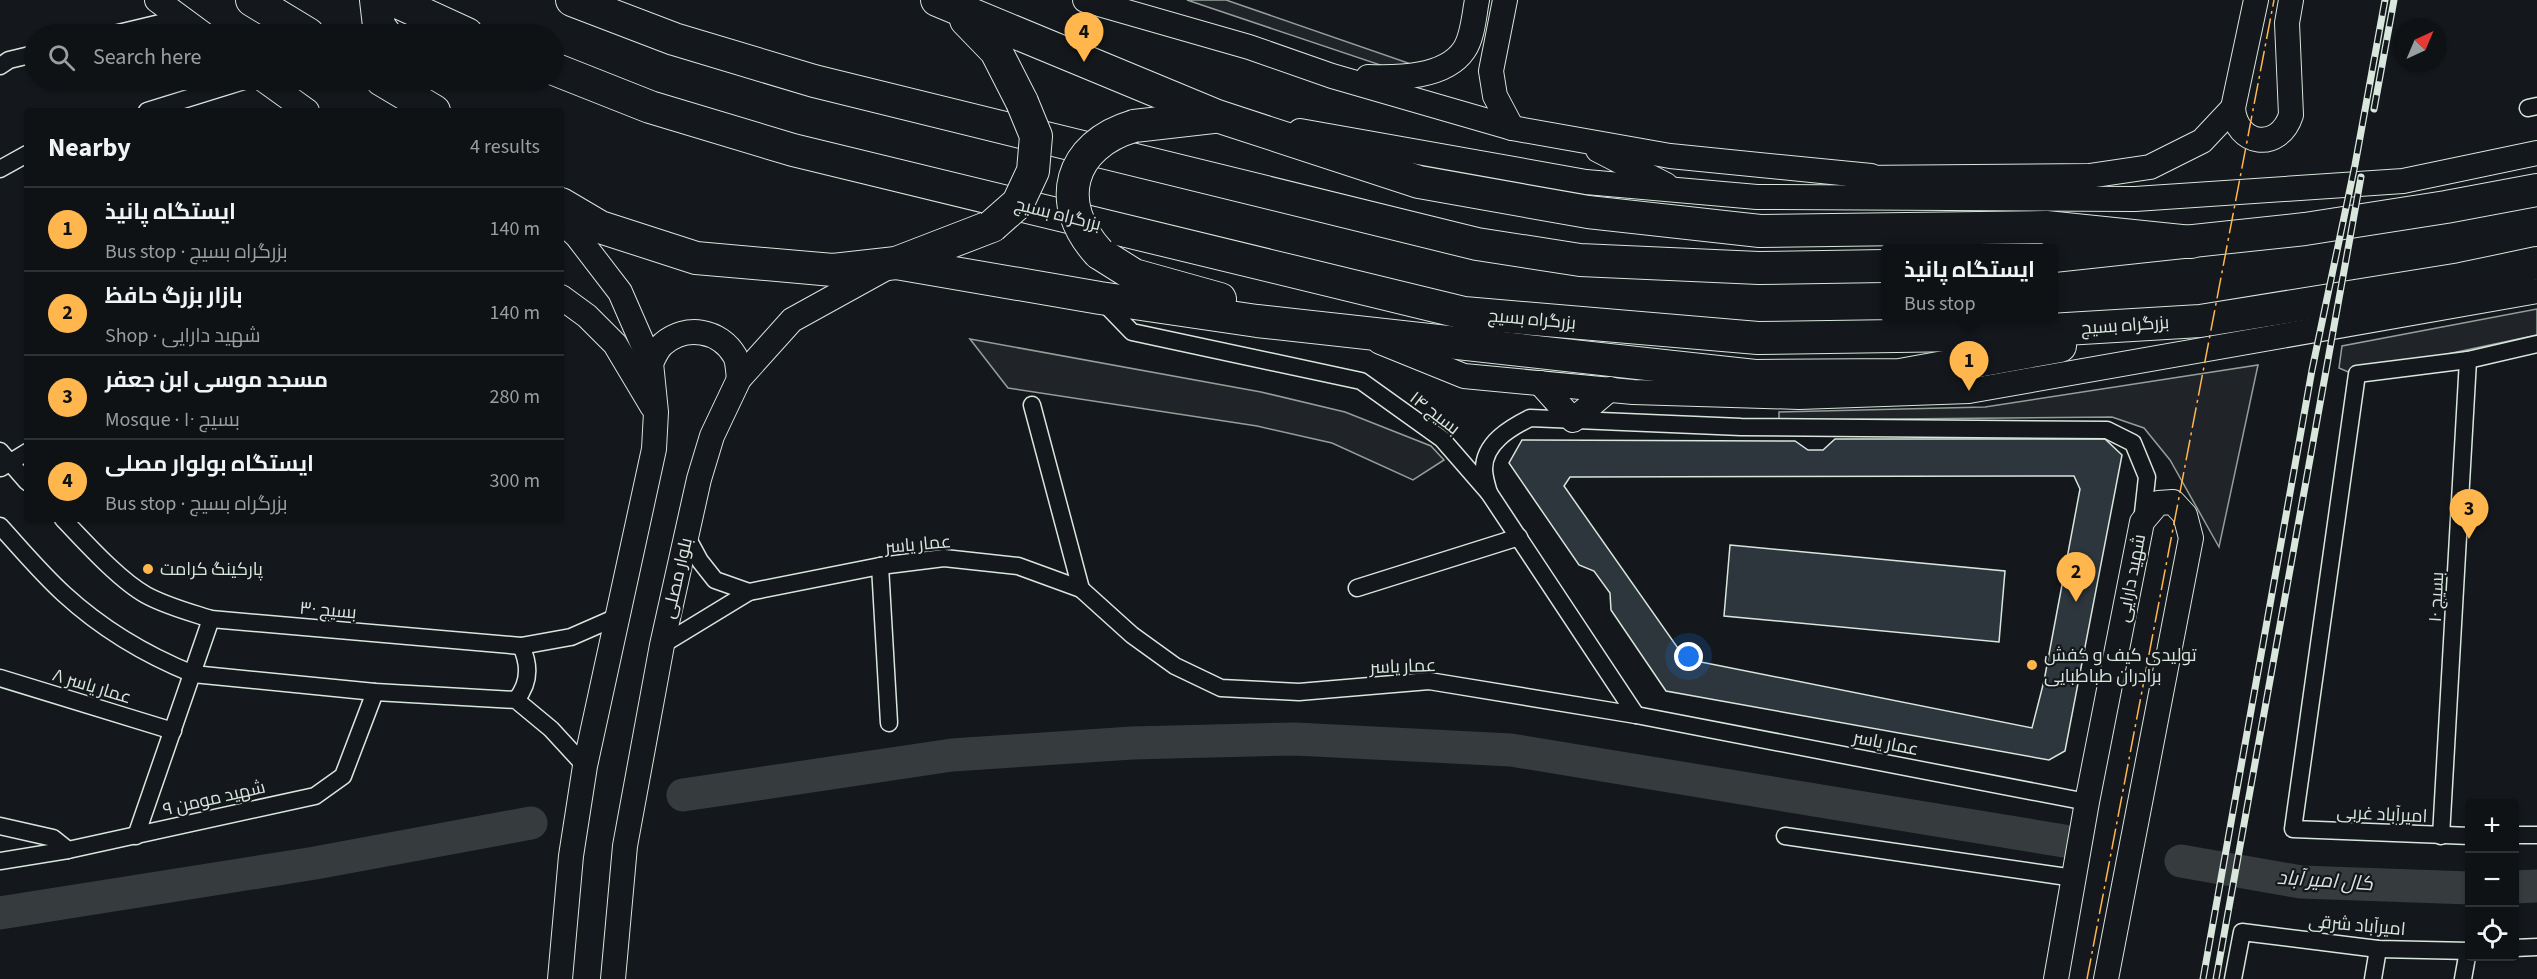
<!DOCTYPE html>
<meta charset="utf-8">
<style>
:root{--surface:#0f1215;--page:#1d2022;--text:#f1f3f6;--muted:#9b9ea0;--line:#2f3234;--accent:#ffb74d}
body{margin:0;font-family:"Source Sans 3",Cairo,sans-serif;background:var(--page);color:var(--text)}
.controls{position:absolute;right:18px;bottom:18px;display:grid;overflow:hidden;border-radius:6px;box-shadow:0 2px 4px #0004}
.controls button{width:54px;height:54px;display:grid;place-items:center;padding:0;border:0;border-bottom:2px solid var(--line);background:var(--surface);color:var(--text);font:30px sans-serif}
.compass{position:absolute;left:2393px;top:18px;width:54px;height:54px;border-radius:50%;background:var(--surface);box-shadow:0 2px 4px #0004;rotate:44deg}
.you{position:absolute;left:1689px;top:657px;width:21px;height:21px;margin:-15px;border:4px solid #fff;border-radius:50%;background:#1a73e8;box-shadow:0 0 0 9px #1a73e833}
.badge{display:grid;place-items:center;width:39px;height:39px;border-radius:50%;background:var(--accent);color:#111;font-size:20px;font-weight:700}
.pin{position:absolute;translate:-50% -50px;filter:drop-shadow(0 2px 3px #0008)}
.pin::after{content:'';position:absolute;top:32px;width:21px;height:18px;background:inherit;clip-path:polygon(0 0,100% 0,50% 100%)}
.popup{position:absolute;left:1881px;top:244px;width:177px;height:78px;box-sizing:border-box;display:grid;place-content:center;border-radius:6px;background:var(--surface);filter:drop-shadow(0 2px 4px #0005);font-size:20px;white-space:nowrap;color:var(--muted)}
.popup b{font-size:22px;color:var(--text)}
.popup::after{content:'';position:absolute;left:50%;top:100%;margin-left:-12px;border:12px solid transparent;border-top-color:var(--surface)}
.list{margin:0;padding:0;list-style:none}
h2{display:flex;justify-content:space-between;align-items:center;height:78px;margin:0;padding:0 24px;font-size:26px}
h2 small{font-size:20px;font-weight:400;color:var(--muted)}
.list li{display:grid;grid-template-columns:39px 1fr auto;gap:18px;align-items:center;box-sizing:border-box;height:84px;padding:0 24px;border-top:2px solid var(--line)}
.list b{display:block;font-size:22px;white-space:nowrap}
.list p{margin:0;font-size:20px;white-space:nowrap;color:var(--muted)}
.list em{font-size:20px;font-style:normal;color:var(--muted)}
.icon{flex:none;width:33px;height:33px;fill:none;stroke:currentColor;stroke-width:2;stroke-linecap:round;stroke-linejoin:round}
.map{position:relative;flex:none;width:2537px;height:979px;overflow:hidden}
.search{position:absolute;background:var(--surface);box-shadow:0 2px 4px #0004;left:24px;top:24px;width:540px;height:66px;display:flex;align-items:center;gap:15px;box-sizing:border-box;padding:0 21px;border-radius:33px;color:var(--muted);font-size:22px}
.panel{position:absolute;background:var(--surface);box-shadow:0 2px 4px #0004;left:24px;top:108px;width:540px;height:414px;border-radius:6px}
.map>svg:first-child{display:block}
</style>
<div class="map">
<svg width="2537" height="979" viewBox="0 0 2537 979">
<rect width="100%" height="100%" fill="#14181c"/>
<g fill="#202428" stroke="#939e99" stroke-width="1.5">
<path d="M1187,0H1226L1411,64L1401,72Z"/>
<path d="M2537,309V335L2353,374L2339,368L2342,346Z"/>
<path d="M970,339L1261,392L1345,412L1431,446L1444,460L1413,480L1332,443L1257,426L1008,388Z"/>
<path d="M2258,365L2219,547L2170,460L2144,428L2112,417L1779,420V412L1985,407Z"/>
</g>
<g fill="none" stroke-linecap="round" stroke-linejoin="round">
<g stroke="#363b3e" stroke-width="33">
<path d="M683,795L952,755L1132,743L1295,739L1511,750L2064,841"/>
<path d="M2181,861L2301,882L2470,888"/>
<path d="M2514,887L2537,886"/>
<path d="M0,913L315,863L531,823"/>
</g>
</g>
<g fill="#2c363c" stroke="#d8e6dc" stroke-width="1.5" fill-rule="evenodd">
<path d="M1835,439H2105L2122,455L2065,751L2049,760L1666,691L1611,610L1610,593L1594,571L1579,565L1509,463L1522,440L1795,441L1808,450H1823ZM2074,476L2080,489L2044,681L2032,728L1696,661L1682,654L1564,486L1570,477Z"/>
<path d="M1730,545L2005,571L1999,642L1724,616Z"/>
</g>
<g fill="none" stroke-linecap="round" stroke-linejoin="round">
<g stroke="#d8e6dc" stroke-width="19">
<g id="street">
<path d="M114,34L181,18"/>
<path d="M0,66L9,60L34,54"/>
<path d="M2528,108L2537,106"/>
<path d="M147,111L247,80"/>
<path d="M0,169L27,154"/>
<path d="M1101,300L1132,332L1361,381L1442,439L1489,493L1636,715"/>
<path d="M1032,405L1081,589"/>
<path d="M0,451L27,482"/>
<path d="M1,468L27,452"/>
<path d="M1489,493C1487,486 1484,477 1484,469C1484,443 1510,428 1530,418L1741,427L2107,430L2133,443L2147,477L2142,522"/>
<path d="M63,519C85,542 119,580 146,595C166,606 189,612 211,619L521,646L571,637L619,616"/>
<path d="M0,526C21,549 41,573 64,594C101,628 146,655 193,674L375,692L516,700L551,729L585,766"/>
<path d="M687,537L700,561L715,580L749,592"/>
<path d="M880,566L889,723"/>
<path d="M1357,588L1519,537"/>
<path d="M662,645L749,592L880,566L944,558L1018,566L1081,589L1132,635L1175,666L1221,688L1299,692L1429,681L1636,715L2087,802"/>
<path d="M0,678L173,731"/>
<path d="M516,700C530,683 530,665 521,646"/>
<path d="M0,826L53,838L68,850"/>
<path d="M2514,835H2537"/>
<path d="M136,836L211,619"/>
<path d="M1785,836L2074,878"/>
<path d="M2441,836L2468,360"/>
<path d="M2470,836L2293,829L2357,374L2468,360L2537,344"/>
<path d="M0,861L68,850L315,796L343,776L375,692"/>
<path d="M2514,948L2537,947"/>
<path d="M2233,979L2242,932L2378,949L2470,951"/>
<path d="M2373,979L2378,949"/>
<path d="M2463,979L2468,951"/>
</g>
</g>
<g stroke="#d8e6dc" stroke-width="26">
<g id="secondary">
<path d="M157,0L203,34"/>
<path d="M1085,0L1249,47L1332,76L1512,128L1670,156L1871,176"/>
<path d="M1505,0L1491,71L1495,96L1512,128"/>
<path d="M2256,0L2233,108C2236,146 2279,152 2291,115L2287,23L2291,0"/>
<path d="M1368,77C1397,78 1445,78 1464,50C1473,37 1474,15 1477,0"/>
<path d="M264,80L307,111"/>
<path d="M1300,131L1586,182L1757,197L2135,199L2403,181L2537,153"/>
<path d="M1598,150L1666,185"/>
<path d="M1855,178L2089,176L2150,167L2202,141L2233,108"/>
<path d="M561,297L587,316L615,344L652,406"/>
<path d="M1380,342L1464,376L1633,392L1799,397L1969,391L2537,291"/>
<path d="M651,363C654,357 658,348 663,344C686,324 720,330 735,356C738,362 738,372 739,379"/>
<path d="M1540,383L1573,420L1610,389"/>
<path d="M560,979L571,856L585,766L654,449L656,412L651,363L620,292L577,236L561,221"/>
<path d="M613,979L625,846L662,645L699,479L712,436L739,379L792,320L888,267"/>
<path d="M2056,979L2087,802L2142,522L2158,503L2173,502L2185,515L2191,538L2106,979"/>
</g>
</g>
<g stroke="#d8e6dc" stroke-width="34">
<g id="highway">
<path d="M252,0L308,34"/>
<path d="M376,0L379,26L385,34"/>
<path d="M393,0L467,34"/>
<path d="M572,0L674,39L814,81L1477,244L1580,260L1759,268L1885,266"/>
<path d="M937,0L1217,116L1419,182L1588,212L1760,231L2046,227L2191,242"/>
<path d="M966,20L996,51L1022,102"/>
<path d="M554,69L650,107L793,150L1464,313L1758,338L1964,335L2200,321L2461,279L2537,263"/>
<path d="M382,80L434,111"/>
<path d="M1134,126L1213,117"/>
<path d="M561,204L600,227L696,258L833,270L896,263L992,226"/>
<path d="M1099,253L1134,275L1220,299"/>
<path d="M2053,256L2305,229L2446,207L2537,190"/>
<path d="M896,263L1100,298L1257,321L1755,376L1900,375L2060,346"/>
</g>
</g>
<use href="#street" stroke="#14181c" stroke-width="16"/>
<use href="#secondary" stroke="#14181c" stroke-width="24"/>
<use href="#highway" stroke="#14181c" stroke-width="32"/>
<g stroke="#d8e6dc" stroke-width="7">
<g id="rail">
<path d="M2374,109L2394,0"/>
<path d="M2203,979L2312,370L2355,165L2385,0"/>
<path d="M2216,979L2361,177"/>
</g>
</g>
<use href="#rail" stroke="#14181c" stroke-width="4.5" stroke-dasharray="14" stroke-linecap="butt"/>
<g stroke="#d8e6dc" stroke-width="34" stroke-linecap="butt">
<g id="highway-bridge">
<path d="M992,226L1018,203L1033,171L1036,136L1022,102"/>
<path d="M1099,253C1053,203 1069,145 1134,126"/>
</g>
</g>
<use href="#highway-bridge" stroke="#14181c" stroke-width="32"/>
<path stroke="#ffb74d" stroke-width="1.5" stroke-dasharray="21 4.5 3 4.5" stroke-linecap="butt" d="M2087,979L2274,0"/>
</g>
<g fill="#ffb74d" stroke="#14181c" stroke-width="2">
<circle cx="148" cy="569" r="6"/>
<circle cx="2032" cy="665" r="6"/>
</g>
<g text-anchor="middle" stroke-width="4.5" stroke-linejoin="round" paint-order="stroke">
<g font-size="18" fill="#d8e6dc" stroke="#14181c">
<text transform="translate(1058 214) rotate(14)" y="6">بزرگراه بسیج</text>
<text transform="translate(1532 319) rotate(5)" y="6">بزرگراه بسیج</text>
<text transform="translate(2125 325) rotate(-4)" y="6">بزرگراه بسیج</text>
<text transform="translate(1435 413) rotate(38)" y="6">بسیج ۱۴</text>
<text transform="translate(918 544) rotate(-5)" y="6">عمار یاسر</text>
<text transform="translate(677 578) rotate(-77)" y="6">بلوار مصلی</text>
<text transform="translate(2131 578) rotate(-79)" y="6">شهید دارایی</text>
<text transform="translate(2436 597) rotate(-87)" y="6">بسیج ۱۰</text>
<text transform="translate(328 610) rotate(5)" y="6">بسیج ۳۰</text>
<text transform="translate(1403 666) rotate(-2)" y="6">عمار یاسر</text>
<text transform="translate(92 686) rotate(17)" y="6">عمار یاسر ۸</text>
<text transform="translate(1886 743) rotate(11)" y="6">عمار یاسر</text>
<text transform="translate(214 798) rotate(-13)" y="6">شهید مومن ۹</text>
<text transform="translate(2382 814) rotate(3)" y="6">امیرآباد غربی</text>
<text transform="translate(2357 925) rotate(5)" y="6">امیرآباد شرقی</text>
</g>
<g font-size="18" fill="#d8e6dc" stroke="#14181c" text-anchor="start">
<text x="160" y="575">پارکینگ کرامت</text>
<text x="2044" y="661">تولیدی کیف و کفش<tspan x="2044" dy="21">برادران طباطبایی</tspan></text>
</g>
<g font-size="20" font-style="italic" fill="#d8e6dc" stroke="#14181c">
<text transform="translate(2325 880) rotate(4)" y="7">کال امیر آباد</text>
</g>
</g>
</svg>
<div class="controls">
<button>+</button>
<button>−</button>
<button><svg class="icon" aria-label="locate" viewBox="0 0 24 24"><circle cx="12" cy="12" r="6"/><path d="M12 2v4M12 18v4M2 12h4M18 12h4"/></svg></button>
</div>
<svg class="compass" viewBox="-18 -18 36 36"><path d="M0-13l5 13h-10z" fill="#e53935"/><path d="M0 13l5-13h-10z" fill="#9b9ea0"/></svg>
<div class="you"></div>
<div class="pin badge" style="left:1969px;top:391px">1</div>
<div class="popup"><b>ایستگاه پانیذ</b>Bus stop</div>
<div class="pin badge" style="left:2076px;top:602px">2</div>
<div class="pin badge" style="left:2469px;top:539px">3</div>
<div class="pin badge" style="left:1084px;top:62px">4</div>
<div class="search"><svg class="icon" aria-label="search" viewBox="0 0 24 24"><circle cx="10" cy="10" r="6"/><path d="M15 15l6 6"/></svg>Search here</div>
<section class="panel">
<h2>Nearby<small>4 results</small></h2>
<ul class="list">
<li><span class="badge">1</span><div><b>ایستگاه پانیذ</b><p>Bus stop · بزرگراه بسیج</p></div><em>140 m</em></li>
<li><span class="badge">2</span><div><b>بازار بزرگ حافظ</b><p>Shop · شهید دارایی</p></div><em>140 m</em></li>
<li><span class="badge">3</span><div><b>مسجد موسی ابن جعفر</b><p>Mosque · بسیج ۱۰</p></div><em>280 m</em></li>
<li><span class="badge">4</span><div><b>ایستگاه بولوار مصلی</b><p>Bus stop · بزرگراه بسیج</p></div><em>300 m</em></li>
</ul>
</section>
</div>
